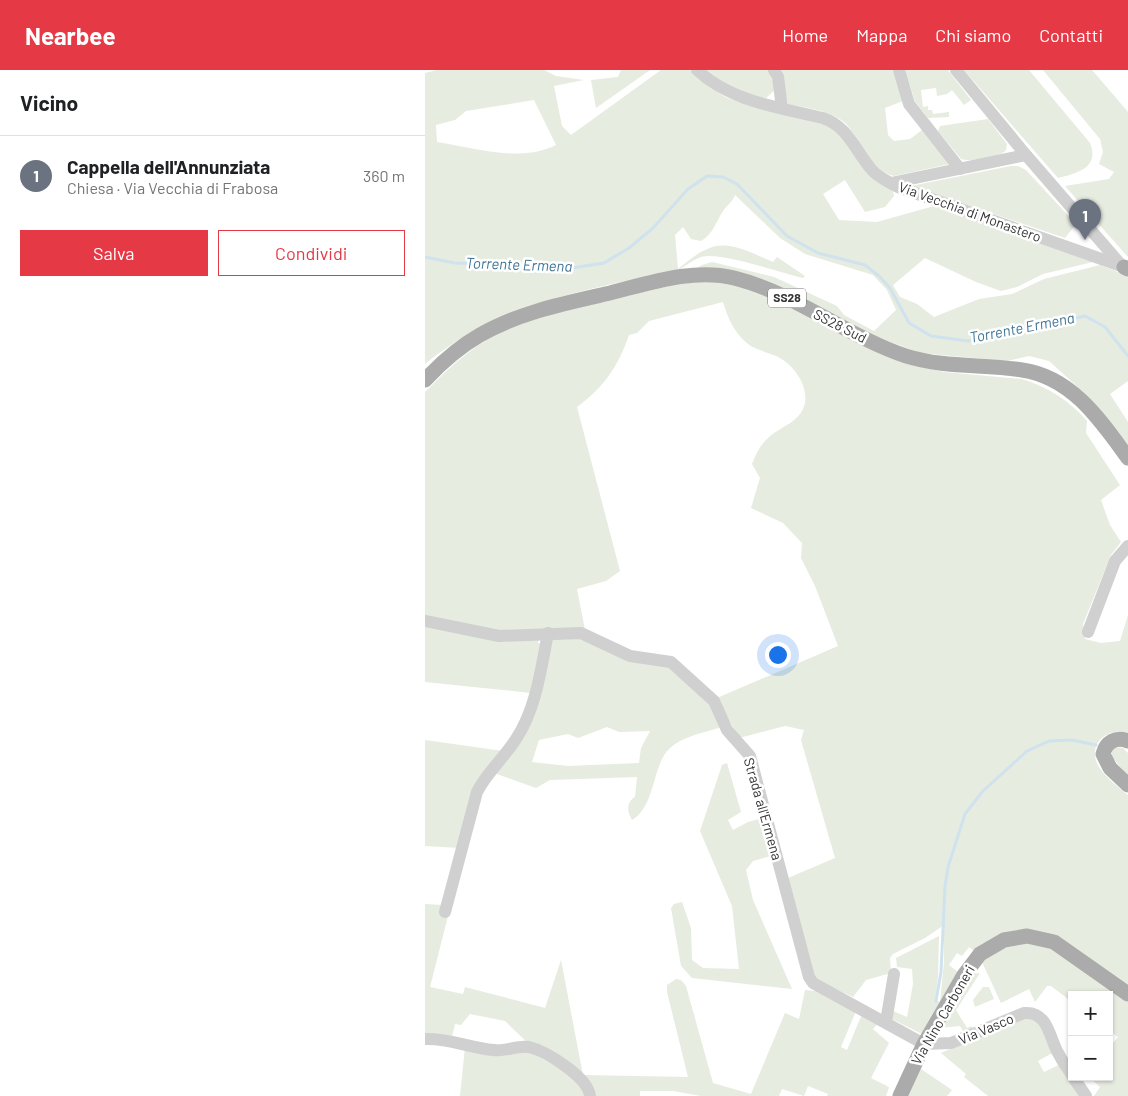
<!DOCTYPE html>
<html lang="it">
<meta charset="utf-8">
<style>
:root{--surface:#fff;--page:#f2f2f2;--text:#202124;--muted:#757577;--line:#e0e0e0;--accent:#e63946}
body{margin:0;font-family:Barlow,sans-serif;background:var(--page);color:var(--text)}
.controls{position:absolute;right:15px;bottom:15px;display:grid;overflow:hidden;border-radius:0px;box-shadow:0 1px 4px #0004}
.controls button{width:45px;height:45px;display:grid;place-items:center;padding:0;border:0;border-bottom:1px solid var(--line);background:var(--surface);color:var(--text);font:25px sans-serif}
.you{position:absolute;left:352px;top:584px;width:18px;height:18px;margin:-12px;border:4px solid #fff;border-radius:50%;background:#1a73e8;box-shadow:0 0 0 8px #1a73e833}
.badge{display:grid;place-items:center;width:32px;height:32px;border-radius:50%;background:var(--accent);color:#fff;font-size:16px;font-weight:700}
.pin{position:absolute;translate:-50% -41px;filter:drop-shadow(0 1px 2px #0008)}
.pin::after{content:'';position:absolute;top:26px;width:18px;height:15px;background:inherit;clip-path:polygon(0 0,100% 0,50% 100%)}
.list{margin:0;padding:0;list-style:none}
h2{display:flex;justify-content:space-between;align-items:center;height:65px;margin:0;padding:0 20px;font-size:21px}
h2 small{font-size:16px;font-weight:400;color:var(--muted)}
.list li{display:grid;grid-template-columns:32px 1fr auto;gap:15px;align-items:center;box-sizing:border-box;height:80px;padding:0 20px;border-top:1px solid var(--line)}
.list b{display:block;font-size:19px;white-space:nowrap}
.list p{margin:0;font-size:16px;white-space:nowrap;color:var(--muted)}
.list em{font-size:16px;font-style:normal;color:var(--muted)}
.actions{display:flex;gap:10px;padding:15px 20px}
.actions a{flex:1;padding:11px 0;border:1px solid var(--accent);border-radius:0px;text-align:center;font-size:18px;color:var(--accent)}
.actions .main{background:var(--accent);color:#fff}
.map{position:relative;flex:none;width:703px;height:1026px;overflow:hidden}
header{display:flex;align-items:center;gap:30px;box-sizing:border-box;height:70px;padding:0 25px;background:var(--accent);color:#fff}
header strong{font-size:24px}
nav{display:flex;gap:28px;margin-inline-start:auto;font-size:18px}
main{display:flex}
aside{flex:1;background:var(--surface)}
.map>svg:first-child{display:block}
</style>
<header>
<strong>Nearbee</strong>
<nav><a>Home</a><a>Mappa</a><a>Chi siamo</a><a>Contatti</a></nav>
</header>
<main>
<aside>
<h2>Vicino<small></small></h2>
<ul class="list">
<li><span class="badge" style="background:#6b7280">1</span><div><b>Cappella dell'Annunziata</b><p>Chiesa · Via Vecchia di Frabosa</p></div><em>360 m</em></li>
</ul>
<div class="actions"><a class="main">Salva</a><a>Condividi</a></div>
</aside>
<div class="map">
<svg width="703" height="1026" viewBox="0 0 703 1026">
<rect width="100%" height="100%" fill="#fff"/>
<g fill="#e6ecdf" fill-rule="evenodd">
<path d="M12,0H119L131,6L159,10L129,16L137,56L146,65L236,0H265L286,18L302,28L390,50L408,58L468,121L469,126L460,137L440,142L420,110L398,124L414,150L452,152L509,136L668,192L618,204L592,217L576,221L551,212L500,188L468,215L475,227L492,234L509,247L554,229L587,224L619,209L675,195L703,206V311L685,324L703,352V378L657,321L624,291L604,286L582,291L495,283L270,199L277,195L287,192L349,207L412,236L419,245L449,261L471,240L462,220L448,205L380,184L355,168L310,125C307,133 302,135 298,141C290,153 289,163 276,171L266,169L258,157L250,165L253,199C292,166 302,172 348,192L352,187L380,206L378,208C354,202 305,185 282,186C268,187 261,198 249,201C159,220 72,234 0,294V3ZM109,30L131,75C95,93 51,78 12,72L11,55L30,50L41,41Z"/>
<path d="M196,0H225L171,38L166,10L193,7Z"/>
<path d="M279,0H343L351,19L341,28L312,21Z"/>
<path d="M356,0H468L478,31L460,38L463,65L469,71L485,69L497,60L525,94L469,106C444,101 436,67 419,52C404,40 381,38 363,34Z"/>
<path d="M480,0H523L546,30L539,35L527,20L522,24L512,26L511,18L496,20L498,37L503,36V40H507L508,44L524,42V47L503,48L490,31Z"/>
<path d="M539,0H604L665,73C675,98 652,103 633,108Z"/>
<path d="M618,0H667L703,42V187L640,116L684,109L689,102L674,94L678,82L675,69Z"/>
<path d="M563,49L582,74L581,80C574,88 546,92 536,89L513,61L515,56Z"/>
<path d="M586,96H593L601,100L651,154L640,168L486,116Z"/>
<path d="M280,211L327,218L484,294L519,302L597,309C623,317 645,331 662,351L661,363L695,415L676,430L685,455L696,472L686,485L658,554L660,569L676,573L695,571L703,545V663C681,657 661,675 674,697C681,708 693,717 703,725V916L631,866L549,881L544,877L537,886L532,883L524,895L533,902L497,964L467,949L468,941L482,947L488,914L487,899L472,897L471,888L514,866L513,908L510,930L515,932L519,892V855L500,868L468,884L465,888L466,903L441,910L428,927L393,911L388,906L363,808L410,788L376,670L379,660L360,656L314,668L292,628L413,576L390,516L376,488L377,473L358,453L326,438L335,408L327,394C331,384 335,375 343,368C353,358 372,353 378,339C387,319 369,294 351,286C342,282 331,280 323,274C309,263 303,248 298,232L224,251L212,263L204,265C193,297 179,317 152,337L195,501L181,511L152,519L160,560L85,563L0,548V322C17,305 34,288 54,275C92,250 140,241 183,230C215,223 247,214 280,211Z"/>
<path d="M0,554L114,567L113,573L117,574L106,623L0,612Z"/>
<path d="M126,566H153L240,594L286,633L296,657C279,663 258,666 245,678C227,694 231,736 207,750C202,742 201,732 210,727L212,707L125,710L111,718L69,703L91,677ZM182,657L194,662L225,661L216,678L214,693L143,696L107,692L114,670L143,664L153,668Z"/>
<path d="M0,670L78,681L58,705L34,778L0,776Z"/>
<path d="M690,677L698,678L703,683V706L687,687V680Z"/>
<path d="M302,693L316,742L303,750L308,760L323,752L338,748L346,786L328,791L321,800L328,830L367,919L267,908L256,896L246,838L249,834L257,832L266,858L267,890L278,898L314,899L307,836L275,761L297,695Z"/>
<path d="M0,834L18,835L23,846L5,917L38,924L40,917L120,938L136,890L158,1005L263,1007L242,922V915L251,909L256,910L261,916L288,1013L326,1024L360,943L374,949L380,920L391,921L431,941L416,977L422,980L437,944L454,952L448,959L464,973L446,1008L464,1017L461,1026H402L403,1024L383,1016L379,1026L357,1019L354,1026H276L248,1021H215V1026H168L105,975L80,951L45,944L36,955L30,954L27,967L0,965Z"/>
<path d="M590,872L620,874L646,888L703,932V1026H669L675,1017L664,1007H684V978L693,967L684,961V925H647V932L626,916H622L610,932L604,919L576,933L556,890Z"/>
<path d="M555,903L531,940L542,958L546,956L549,959L539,963L535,956L513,958L547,904Z"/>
<path d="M558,917H564L569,929L550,937L548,930Z"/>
<path d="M598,947L610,948L629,982L613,991L619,1002L636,994L657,1026H563L539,1007L541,1004L516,983Z"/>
<path d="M40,977L101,980L150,1006L162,1026H35Z"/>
<path d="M493,997L527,1020L522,1026H482Z"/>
</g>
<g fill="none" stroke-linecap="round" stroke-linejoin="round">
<g stroke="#cfe2ee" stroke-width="3">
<path d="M0,187L30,193L147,198L179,193L204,178L228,158L263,119L282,106L298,107L312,114L362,166L393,183L440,195L454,206L465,218L484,253L506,266L543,271L660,246L680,257L703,286"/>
<path d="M511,931L516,902L520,817L523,797L540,744L558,721L602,681L624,671L647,670L671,675"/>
</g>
<g stroke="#d0d0d0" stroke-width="12">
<path d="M272,0C306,32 354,37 398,48C424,57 430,81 447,100C454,108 464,112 473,117L699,197"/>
<path d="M349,0L353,7L357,38"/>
<path d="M474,0L484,34L535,99"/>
<path d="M531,0L601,85L697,196"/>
<path d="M466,113L601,85"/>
<path d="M0,551L74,566L156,563L205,586L246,592L289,631L302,660L325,686L384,907L388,913L499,974L526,973L599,943C622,941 624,965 632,981C636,989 641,997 647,1005"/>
<path d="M663,562L690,491L703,476"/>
<path d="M20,842L52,722C62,702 79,688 91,669C111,639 116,599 123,563"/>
<path d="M461,952L469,904"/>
<path d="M0,969C24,968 45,978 69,980C80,982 92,975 104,977C121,981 163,1007 165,1026"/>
<path d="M648,1007L661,1026"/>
</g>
<g stroke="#ababab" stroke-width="15">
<path d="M699,197L703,199"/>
<path d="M0,310C16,293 34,277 55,265C95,242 141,233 185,223C225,213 268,198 309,208C370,223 421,266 481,286C519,298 558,294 597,300C647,307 676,351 703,388"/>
<path d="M703,671C691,666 681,672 678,684L685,698L703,715"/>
<path d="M475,1026L499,974L539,905L555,884L579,870L602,866L629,872L703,924"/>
</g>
</g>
<g text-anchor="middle" stroke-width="5" stroke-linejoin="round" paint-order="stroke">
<rect fill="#fff" stroke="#707070" stroke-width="1" x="343" y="218.5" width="38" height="19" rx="4"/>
<g font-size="12" font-weight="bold" fill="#333">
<text x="362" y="232">SS28</text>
</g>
<g font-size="14" fill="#333" stroke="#fff">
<text transform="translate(545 142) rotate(20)" y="5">Via Vecchia di Monastero</text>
<text transform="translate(415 256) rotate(27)" y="5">SS28 Sud</text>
<text transform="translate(338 739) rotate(74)" y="5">Strada all'Ermena</text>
<text transform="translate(518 945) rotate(-60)" y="5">Via Nino Carboneri</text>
<text transform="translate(561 959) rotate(-23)" y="5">Via Vasco</text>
</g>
<g font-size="15" font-style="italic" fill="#3f7597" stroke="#fff">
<text transform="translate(94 195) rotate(2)" y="5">Torrente Ermena</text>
<text transform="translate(597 258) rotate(-11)" y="5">Torrente Ermena</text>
</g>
</g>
</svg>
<div class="controls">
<button>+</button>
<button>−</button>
</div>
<div class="you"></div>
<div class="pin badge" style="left:660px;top:170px;background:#6b7280">1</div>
</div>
</main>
